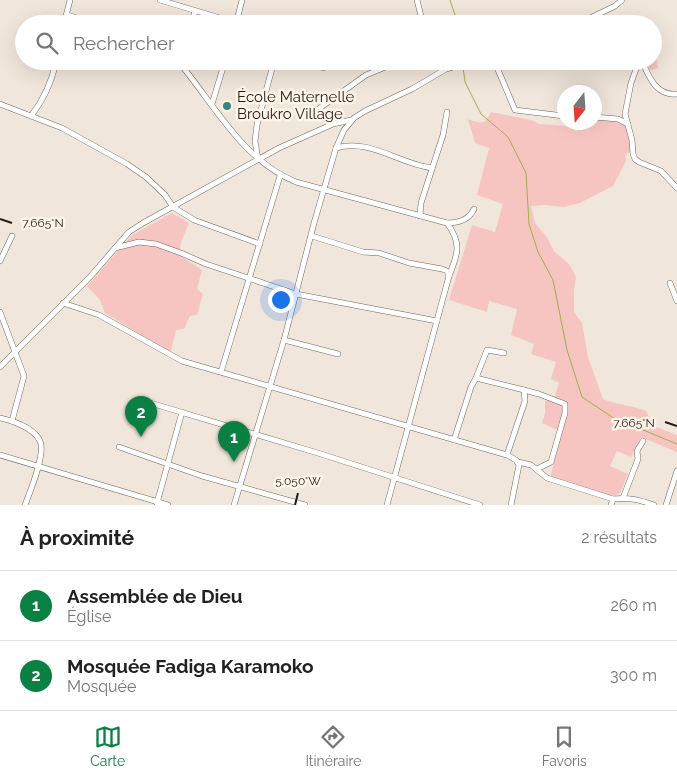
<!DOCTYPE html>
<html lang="fr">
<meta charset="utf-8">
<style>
:root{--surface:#fff;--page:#f2f2f2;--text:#222;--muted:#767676;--line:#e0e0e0;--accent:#0b8043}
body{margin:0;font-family:Raleway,sans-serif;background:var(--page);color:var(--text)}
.compass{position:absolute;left:557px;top:85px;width:45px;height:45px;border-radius:50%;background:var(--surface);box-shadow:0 5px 20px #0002;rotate:197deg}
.you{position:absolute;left:280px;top:299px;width:18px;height:18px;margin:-12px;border:4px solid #fff;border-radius:50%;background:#1a73e8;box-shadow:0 0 0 8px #1a73e833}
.badge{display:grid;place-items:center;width:32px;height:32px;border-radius:50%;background:var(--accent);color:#fff;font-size:16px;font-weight:700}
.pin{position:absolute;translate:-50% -41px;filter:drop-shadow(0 1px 2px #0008)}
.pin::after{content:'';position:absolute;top:26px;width:18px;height:15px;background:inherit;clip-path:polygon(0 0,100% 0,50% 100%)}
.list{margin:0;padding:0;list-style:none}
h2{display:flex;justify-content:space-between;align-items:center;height:65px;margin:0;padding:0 20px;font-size:21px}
h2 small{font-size:16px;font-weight:400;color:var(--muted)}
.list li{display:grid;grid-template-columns:32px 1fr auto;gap:15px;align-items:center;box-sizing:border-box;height:70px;padding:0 20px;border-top:1px solid var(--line)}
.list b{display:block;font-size:19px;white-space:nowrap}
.list p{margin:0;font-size:16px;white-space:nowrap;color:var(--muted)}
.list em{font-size:16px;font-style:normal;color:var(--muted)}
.icon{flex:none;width:28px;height:28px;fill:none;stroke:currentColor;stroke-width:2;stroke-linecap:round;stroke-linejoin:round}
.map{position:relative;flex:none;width:677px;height:505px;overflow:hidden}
.search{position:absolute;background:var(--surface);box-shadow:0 5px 20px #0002;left:15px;right:15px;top:15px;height:55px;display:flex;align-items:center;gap:12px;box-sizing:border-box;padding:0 18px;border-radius:28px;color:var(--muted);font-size:19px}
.sheet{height:205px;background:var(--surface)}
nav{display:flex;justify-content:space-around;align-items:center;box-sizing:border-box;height:70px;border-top:1px solid var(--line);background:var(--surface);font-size:14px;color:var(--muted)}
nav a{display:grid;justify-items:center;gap:2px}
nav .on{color:var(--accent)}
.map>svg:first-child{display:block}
</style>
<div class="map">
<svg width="677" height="505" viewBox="0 0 677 505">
<rect width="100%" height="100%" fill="#f1e6db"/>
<g fill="#f6c5c2">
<path d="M653,54L656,56L658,68L650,70L646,61H653Z"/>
<path d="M491,112L531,120L539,124L565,126L577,131L584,123L594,122L595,118L619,119L626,124L631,144L630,152L625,154L626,161L613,186L580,203L564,207L544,205L531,206L535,223L547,237L554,251L569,264L576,277L574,291V312L582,323L588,357L603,399C617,405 631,405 646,411L654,426L677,435V452L641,437L631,457L617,451L610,466L628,474L620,493L613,497L550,478L562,432L542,423L545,413V401L555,396L559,383L551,379L556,362L531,354L534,344L511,335L517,309L489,301L487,312L449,300L472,225L495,232L503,204L477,195L489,148L475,143L468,119C481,124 485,125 491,112Z"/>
<path d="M172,213L189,223L181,242L179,255L202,270L197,289L203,294L197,315L190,316L184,329L176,330L171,351L161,347L105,313L100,300L87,286L132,235Z"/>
</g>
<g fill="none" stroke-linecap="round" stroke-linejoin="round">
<g stroke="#a2af47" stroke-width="1">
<path d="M450,0L458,24"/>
<path d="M463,67L465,82L481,114L508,137L526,173L529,224L538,252L553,280L567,350L582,397L612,417L677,444"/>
</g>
<g stroke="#70675d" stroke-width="6">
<g id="minor">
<path d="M160,0L230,21L238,19L261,24"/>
<path d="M417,0L423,24"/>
<path d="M67,15L97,24"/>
<path d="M586,20L615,6L622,0"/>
<path d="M64,24L70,0"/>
<path d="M191,24L195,11"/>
<path d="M236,24L242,0"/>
<path d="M575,24L586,20L598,24"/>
<path d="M178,61C214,104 242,160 296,182L447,223C462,243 458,254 449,276L387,505"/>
<path d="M422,61L460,65H496L500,61"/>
<path d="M639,61L631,83L625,114L632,140L633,154L635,159L639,162L661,171L677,188"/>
<path d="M642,61C649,77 656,96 677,94"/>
<path d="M496,65L515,110L564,116"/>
<path d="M323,68L324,61"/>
<path d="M0,104L62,128L127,164L146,177L165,195L173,207L194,220L260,244"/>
<path d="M212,104L225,61"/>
<path d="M310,115L366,75L393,64L412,61"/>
<path d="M31,116C44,99 52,82 56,61"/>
<path d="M594,117L618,119L628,124"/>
<path d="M336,148C370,138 399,164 432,168"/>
<path d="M258,159L255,141L257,125L274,61"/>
<path d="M420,216L421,203L443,135L447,112"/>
<path d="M447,223C458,223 469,220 474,209"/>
<path d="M312,236L363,252L379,253L409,263L442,269L447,271L449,276"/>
<path d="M115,248L139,242L156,244L181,253L206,264L296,294L437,321"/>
<path d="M0,261L12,236"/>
<path d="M670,283L677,301"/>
<path d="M63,303L99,315L182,361L507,455L516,460L519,465L511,505"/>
<path d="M0,312L24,376L12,421"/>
<path d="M284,340L338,354"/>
<path d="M0,367L90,277L129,232L143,223L279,148L333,124L351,120"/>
<path d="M221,372L280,176"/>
<path d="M476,378L487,350L504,353"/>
<path d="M524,390L539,394L565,404V413L551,462L537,469"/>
<path d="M144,401L321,454L480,505"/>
<path d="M0,418C13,421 34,428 40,441C46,453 30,492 25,505"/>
<path d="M454,440L471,387L476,378L524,390L525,401L507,455"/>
<path d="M119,447L202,476L305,505"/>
<path d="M0,455L168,505"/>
<path d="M518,462L531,465L547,478L613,499"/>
<path d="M623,498L638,459L637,451L643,441"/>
<path d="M157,503L182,412"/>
<path d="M234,505L284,340L314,223L336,148L344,130L354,118L365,111L412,89L446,69L460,65"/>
<path d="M611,505L613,499C629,497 640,500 654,505"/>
<path d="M666,505L677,471"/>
</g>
</g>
<use href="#minor" stroke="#fff" stroke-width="5"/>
</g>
<path fill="none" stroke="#211d19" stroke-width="2" d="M0,219L12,223M665,422L677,426M295,505L298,493"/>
<circle fill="#3c827a" stroke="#fff4e8" stroke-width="2" cx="227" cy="106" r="5"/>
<g text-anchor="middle" stroke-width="5" stroke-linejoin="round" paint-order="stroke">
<g font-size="15" fill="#211d19" stroke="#fff4e8" text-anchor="start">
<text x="237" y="102">École Maternelle<tspan x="237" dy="17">Broukro Village</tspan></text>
</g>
</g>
<g font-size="12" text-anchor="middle" fill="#211d19" stroke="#fff4e8" stroke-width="5" stroke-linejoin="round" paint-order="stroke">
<text x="43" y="227">7.665°N</text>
<text x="634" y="427">7.665°N</text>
<text x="298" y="485">5.050°W</text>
</g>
</svg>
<svg class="compass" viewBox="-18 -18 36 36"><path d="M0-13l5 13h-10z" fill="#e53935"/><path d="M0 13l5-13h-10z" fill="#767676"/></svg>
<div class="you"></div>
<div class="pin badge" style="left:234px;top:462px">1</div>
<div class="pin badge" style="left:141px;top:437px">2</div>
<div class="search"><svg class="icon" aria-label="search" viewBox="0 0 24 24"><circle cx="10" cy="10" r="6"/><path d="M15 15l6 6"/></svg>Rechercher</div>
</div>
<section class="sheet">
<h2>À proximité<small>2 résultats</small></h2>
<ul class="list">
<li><span class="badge">1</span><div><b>Assemblée de Dieu</b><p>Église</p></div><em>260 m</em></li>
<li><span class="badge">2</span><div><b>Mosquée Fadiga Karamoko</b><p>Mosquée</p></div><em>300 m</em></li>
</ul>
</section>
<nav>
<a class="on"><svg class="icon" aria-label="map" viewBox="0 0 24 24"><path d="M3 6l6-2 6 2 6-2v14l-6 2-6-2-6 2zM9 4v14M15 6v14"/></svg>Carte</a>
<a><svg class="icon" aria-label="directions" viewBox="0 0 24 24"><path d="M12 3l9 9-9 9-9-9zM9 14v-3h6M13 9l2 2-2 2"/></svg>Itinéraire</a>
<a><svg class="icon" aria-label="saved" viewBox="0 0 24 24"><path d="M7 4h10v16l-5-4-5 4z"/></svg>Favoris</a>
</nav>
